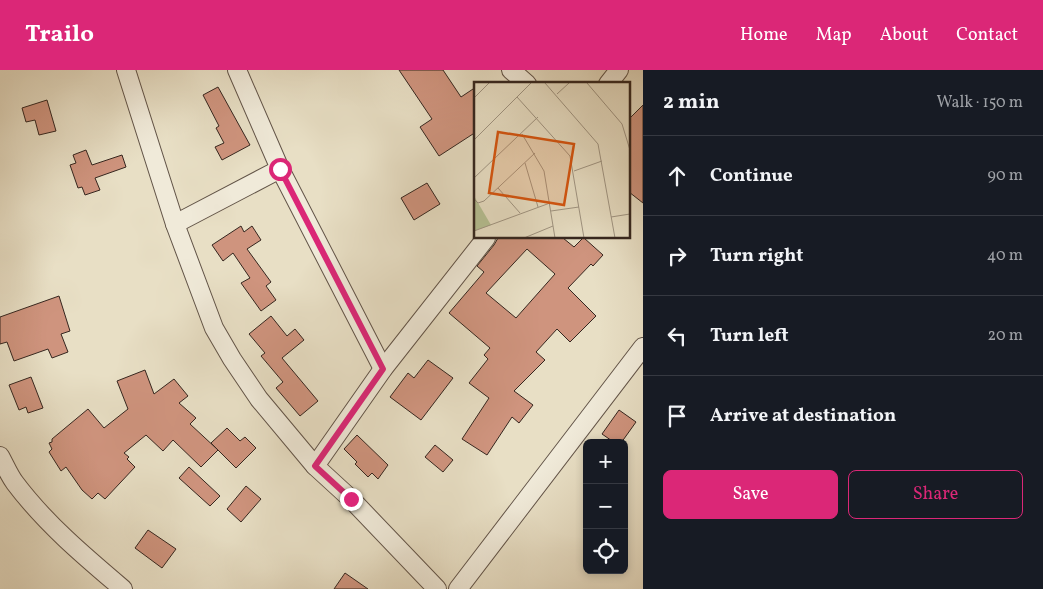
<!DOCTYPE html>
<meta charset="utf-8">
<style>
:root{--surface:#171b24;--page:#20242c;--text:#f1f3f6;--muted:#9ea1a6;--line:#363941;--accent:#db2777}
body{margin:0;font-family:Vollkorn,serif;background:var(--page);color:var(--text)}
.controls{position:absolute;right:15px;bottom:15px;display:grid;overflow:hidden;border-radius:8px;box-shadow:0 2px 8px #0003}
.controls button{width:45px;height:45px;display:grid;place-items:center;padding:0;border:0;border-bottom:1px solid var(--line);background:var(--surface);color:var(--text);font:25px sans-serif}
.stop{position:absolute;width:15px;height:15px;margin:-11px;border:4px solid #db2777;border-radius:50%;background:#fff}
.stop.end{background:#db2777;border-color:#fff;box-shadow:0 1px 5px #0008}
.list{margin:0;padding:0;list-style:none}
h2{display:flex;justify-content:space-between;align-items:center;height:65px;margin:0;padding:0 20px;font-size:21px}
h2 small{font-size:16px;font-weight:400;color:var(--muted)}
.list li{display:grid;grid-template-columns:32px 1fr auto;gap:15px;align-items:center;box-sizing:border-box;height:80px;padding:0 20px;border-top:1px solid var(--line)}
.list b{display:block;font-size:19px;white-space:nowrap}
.list em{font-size:16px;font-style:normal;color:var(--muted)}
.actions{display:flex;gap:10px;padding:15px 20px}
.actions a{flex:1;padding:11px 0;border:1px solid var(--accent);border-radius:8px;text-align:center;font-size:18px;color:var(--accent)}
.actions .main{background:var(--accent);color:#fff}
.icon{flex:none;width:28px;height:28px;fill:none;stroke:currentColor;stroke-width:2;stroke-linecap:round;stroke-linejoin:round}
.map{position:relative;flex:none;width:643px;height:519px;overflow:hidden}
header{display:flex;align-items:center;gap:30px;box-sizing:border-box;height:70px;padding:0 25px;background:var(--accent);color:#fff}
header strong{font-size:24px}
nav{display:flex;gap:28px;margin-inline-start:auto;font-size:18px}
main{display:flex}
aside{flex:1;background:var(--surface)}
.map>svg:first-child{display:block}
</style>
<header>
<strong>Trailo</strong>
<nav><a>Home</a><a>Map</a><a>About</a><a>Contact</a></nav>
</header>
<main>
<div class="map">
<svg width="643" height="519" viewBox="0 0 643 519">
<rect width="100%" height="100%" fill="#e8dfc5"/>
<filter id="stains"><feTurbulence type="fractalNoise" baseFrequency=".004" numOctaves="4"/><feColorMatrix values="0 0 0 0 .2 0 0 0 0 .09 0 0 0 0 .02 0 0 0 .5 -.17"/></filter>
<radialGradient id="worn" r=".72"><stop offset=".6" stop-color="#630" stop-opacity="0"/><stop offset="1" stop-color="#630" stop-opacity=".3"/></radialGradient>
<g fill="#cf947e" stroke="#35261f" fill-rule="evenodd">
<path d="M399,0H443L461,27L476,17V62L439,86L420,57L432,49Z"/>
<path d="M218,17L250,75L222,90L215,77L224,73L216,58L219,56L203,25Z"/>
<path d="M47,30L56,61L39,65L35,50L26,52L22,38Z"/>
<path d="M643,35V133L629,122V49Z"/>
<path d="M86,80L92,95L122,85L126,97L95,108L100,120L85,125L82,117L78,118L70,95L76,93L73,85Z"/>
<path d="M427,113L440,134L414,150L401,128Z"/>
<path d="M241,156L244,162L252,156L261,170L247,179L271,212L266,216L276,230L261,241L241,213L250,208L233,183L223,191L212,175Z"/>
<path d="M498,168H563L574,177L583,168H584L603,185L593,196L591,194L568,218L596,246L570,272L557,259L536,282L545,290L514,321L533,335L519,353L512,347L487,385L462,369L489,328L469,313L488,289L484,285L490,278L449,243L484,202L477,196L494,175ZM527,179L555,204L516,248L486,223Z"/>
<path d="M59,226L70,261L61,264L68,282L52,288L48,279L14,291L7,272L0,274V247Z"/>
<path d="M271,246L287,266L295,259L304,270L282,288L318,331L300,346L276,318L283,312L261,286L265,283L249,264Z"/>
<path d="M428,290L453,308L421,350L390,327L408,303L414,308Z"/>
<path d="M145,300L154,324L174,309L188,326L179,333L196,348L190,354L218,380L201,397L173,370L163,381L146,365L124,383L129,387L127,389L135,397L105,429L98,423L92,429L82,420L66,397L61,401L49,382L52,379L49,373L52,372V369L88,339L104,358L128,339L117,311Z"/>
<path d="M31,307L43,338L28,343L26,337L19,340L9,315Z"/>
<path d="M619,340L636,352L621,373H615L602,364Z"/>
<path d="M227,358L240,371L245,367L256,378L236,398L211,373Z"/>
<path d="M357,365L388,395L378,409L372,403L368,407L355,394L357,392L344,379Z"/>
<path d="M435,375L453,390L443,402L425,387Z"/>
<path d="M189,397L220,426L210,436L179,408Z"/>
<path d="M246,416L261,429L241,452L227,439Z"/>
<path d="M148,460L176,479L162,498L135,478Z"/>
<path d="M345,503L368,519H334Z"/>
</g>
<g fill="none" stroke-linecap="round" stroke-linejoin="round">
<g stroke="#625448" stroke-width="20">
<g id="minor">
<path d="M126,0L175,154L214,258L232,289L259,329L315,396L351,429L437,519"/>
<path d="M237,0L280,99L383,299"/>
<path d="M511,0L527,14"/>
<path d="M608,14L619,0"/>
<path d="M175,154L280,99"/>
<path d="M0,386C5,395 9,405 15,413C45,453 84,486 123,519"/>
<path d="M315,396L383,299L486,168"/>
<path d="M458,519L643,277"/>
</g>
</g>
<use href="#minor" stroke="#f0ead9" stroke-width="18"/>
</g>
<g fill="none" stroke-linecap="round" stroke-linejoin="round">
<path stroke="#db2777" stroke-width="6" d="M280,99L383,299L315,396L351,429"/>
</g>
<g transform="translate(474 12)">
<rect width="156" height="156" fill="#e8dfc5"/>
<path d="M0,114L17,143L0,149Z" fill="#b6c194"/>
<path fill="none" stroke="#a09583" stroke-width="1" d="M71,1L124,62L141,156M113,1L148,42L156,68M83,12L95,1M43,15L96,74L110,156M0,16L15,1M48,52L70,89L81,156M0,58L57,1M51,81L64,125M100,89L128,79M0,96L64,35M24,106L46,131M0,117L4,121L10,119L61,71M77,129L105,125M137,135L156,132M0,149L76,121M50,156L79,144"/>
<path fill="#d6540e" fill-opacity="0.15" stroke="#d6540e" stroke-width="2.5" d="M24,50L100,62L90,123L15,111Z"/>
<rect width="156" height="156" fill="none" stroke="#35261f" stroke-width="2.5"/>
</g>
<rect width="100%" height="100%" filter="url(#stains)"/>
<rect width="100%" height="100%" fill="url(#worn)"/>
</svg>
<div class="controls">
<button>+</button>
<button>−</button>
<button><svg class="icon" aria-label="locate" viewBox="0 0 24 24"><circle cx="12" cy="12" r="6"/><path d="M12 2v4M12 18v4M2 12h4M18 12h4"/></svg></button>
</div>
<div class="stop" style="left:280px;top:99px"></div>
<div class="stop end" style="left:351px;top:429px"></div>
</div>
<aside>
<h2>2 min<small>Walk · 150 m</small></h2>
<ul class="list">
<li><svg class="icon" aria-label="ahead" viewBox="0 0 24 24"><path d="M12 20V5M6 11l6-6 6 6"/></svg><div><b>Continue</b></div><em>90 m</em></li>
<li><svg class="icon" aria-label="right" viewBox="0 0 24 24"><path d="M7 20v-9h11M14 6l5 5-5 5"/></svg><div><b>Turn right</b></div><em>40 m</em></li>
<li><svg class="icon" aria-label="left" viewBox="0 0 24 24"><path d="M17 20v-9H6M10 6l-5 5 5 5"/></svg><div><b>Turn left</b></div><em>20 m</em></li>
<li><svg class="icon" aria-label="arrive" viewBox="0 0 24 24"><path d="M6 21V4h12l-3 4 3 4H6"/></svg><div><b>Arrive at destination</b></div></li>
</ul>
<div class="actions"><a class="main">Save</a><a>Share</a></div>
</aside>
</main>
